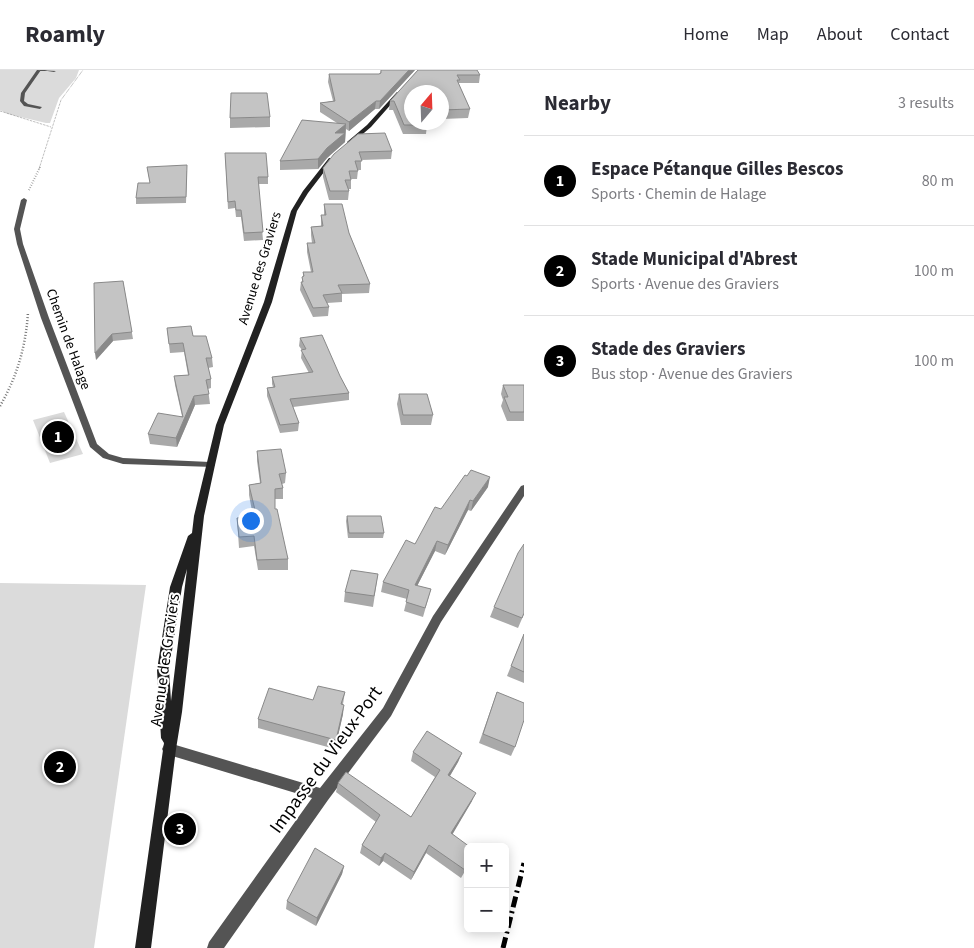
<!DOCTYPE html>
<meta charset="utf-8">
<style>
:root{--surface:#fff;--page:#f2f2f3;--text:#2b2b33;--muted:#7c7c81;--line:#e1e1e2;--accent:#000}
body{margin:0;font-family:"Source Sans 3",sans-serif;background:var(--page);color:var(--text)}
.controls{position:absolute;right:15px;bottom:15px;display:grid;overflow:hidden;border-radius:8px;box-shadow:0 2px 12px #0003}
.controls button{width:45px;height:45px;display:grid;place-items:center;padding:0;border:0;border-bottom:1px solid var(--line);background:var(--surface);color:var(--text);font:25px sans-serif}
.compass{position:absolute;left:404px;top:15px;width:45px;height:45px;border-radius:50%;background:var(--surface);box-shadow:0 2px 12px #0003;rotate:19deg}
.you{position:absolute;left:250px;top:450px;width:18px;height:18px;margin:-12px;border:4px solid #fff;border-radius:50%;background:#1a73e8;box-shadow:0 0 0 8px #1a73e833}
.badge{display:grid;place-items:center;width:32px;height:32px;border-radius:50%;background:var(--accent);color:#fff;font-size:16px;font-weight:700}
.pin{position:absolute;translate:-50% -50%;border:2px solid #fff;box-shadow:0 1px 5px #0006}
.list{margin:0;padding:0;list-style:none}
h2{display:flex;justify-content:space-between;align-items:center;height:65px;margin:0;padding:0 20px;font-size:21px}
h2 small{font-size:16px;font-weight:400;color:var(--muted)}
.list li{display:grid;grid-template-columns:32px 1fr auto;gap:15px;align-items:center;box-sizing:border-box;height:90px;padding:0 20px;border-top:1px solid var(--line)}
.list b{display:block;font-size:19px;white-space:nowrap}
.list p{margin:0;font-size:16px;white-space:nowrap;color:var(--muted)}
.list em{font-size:16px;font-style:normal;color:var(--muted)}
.map{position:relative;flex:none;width:524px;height:878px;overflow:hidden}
header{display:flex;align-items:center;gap:30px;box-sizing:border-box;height:70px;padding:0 25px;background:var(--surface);border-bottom:1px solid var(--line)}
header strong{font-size:24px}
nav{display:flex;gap:28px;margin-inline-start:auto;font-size:18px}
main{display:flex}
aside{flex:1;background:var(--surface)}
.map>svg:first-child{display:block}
</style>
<header>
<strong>Roamly</strong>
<nav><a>Home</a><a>Map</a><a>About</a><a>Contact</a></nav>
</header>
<main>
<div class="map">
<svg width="524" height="878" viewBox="0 0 524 878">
<rect width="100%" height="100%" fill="#fff"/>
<g fill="#dbdbdb">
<path d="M0,0H79L76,8L59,28L50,53H46L8,44L0,40Z"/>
<path d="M64,342L83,384L50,393L33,350Z"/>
<path d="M0,513L146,515L94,878H0Z"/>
</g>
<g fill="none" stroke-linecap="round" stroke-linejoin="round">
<g stroke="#767676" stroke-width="1" stroke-dasharray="0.5 1" stroke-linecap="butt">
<path d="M0,41L51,57"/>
<path d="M39,99L61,30L83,0"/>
</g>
<path stroke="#767676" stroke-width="2" stroke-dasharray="0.5 2" stroke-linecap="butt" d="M29,120L40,97"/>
<path stroke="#767676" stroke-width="2.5" stroke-dasharray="1 2" stroke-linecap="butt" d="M0,336C17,307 26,276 28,242"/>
<path fill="#545454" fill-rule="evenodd" d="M37,0L56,1L54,2L41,0L25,23L24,31L28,34L42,37L40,39L24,36L20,31L21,23Z"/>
<g fill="#545454" fill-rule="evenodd">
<path d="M24,128L27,130L20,159L23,174L49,248L97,374L109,384L123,388L210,392L213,393L215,395L213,397L123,394L103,388L90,377L41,248L17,174L14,159L21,130Z"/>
<path d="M524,415V426L441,552L391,646L328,730L224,878H207L209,872L312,728L169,685L164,683L162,679L164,675L169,673L320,718L383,638L433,546L521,416Z"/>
</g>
<g fill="#212121" fill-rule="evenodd">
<path d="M397,22L401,23L371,57L351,74H347V72L367,55Z"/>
<path d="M329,88L334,89L308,123L297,141L272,232L224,355L215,395L204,446L182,642L176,679L151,878H135L164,673L161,668L157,600L170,517L188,466L192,463L194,446L216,355L264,232L291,141L303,121ZM187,499L171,631L169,600L182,517Z"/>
</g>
<path stroke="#000" stroke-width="5" stroke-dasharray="11 4 2 4" stroke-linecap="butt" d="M503,878L524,793"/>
</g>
<g fill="#a9a9a9">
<path d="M381,0H415L379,39H375L349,61L346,59L345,72L327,88L318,99L280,100V91L337,53L320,42V33L333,31L328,12L329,4H379L380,3Z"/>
<path d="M418,0L480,5L479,13H459V15L470,39L468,48L442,49V22H412L427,55L426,64H403L393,40H389L390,31Z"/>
<path d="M270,47V57L230,58V48Z"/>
<path d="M358,64L392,81L391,89L361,90V100H358L357,109H351V119H348L349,121L348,130H329L323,107V98Z"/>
<path d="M225,83L268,107V114H258L263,170L244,171L241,147H236L235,138L228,139Z"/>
<path d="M147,97L187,101L186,133L136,134V128L150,113Z"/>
<path d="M324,134L349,163L370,214L369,223L342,224V232L327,233L329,237L328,246L313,247L300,220L301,212H302V207H303V202H311L307,182V173H312L311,165V157L321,156V145H324Z"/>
<path d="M123,211L133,269L113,271L96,290Z"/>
<path d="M167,258L193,266L212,288L213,297L208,298L211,309V318L208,319L210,334L195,335L177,377L150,374L148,364L182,346L175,315L174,306L188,305L184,282L170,283Z"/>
<path d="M300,268L340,306L349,323V330L293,337L299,353L298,361L280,363L267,326V318L273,317L272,314V307L309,303L301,288L302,280L299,276Z"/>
<path d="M503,315H524V351H507L501,336L503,330L501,324Z"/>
<path d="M399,324L433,345L431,355H401L397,334Z"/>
<path d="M257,381L286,403L285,413L282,414L283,418V429H275V439L288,489V500H258L254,476L239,478L237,448L250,447V441H252L249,425V415L260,413L257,391Z"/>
<path d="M488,417L471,441L468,440L445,485L435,481L417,516L431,519L423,547L404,541L407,529L381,522L383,512L415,474L441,439Z"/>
<path d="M347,446L384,463L383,468H348L346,451Z"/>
<path d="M378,504L373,537L344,532L345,522Z"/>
<path d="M494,537L524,544L518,558L490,547Z"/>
<path d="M524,564V613L507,606Z"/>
<path d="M345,622L343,634V644L335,679L258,658V649L313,630Z"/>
<path d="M497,622L515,677L511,686L479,673Z"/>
<path d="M413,682L462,683L458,692L450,706L472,731L452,764L468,777V796L461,808L426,783L411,810L383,791L379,796L360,783L362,775L376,752L336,722L338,713L411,747L435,707L411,691Z"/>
<path d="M344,796L342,804L316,856L286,839L287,831Z"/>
</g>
<g fill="#898989">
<path d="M409,0H415L379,39L380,31Z"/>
<path d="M376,31L375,39L349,61V52Z"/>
<path d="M346,54L345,72L327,88L318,99V89L335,63Z"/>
<path d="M112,264L113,271L96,290L95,283Z"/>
<path d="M194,326L195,335L177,377L176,368Z"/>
<path d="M490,407L488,417L471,441L473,431Z"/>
<path d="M470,430L468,440L445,485L448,475Z"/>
<path d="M437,471L435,481L413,524L415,515Z"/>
<path d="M344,635L343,644L335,679L336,670Z"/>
<path d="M462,683L458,692L445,714L448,705Z"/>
<path d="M476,723L472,731L448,772L451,763Z"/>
<path d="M429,775L426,783L411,810L414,802Z"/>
<path d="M385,783L383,791L379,796L381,788Z"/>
<path d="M344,796L342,804L316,856L317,848Z"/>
</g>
<g fill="#c4c4c4" stroke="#898989">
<path d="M381,0H409L380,31H376L349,52L320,33L335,31L329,4H379L381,3Z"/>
<path d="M418,0H477L480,5H457L460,10H457L470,39L442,40V22H412V52H426L427,55H404L394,31H390Z"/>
<path d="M231,23H267L270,47L230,48Z"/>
<path d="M302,50L346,54L335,63H345L327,78L318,89L280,91Z"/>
<path d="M385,63L392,81L359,82L362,91H355L358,101H349L351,110H345L349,121H330L323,98L334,84L358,64Z"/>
<path d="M225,83H266L268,107H258L263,162L244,163L241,140H236L235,131L228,132Z"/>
<path d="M187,95L186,127L136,128L138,113H150L147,97Z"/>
<path d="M324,134H342L349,163L370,214L338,215L342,223L323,225L329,237L313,238L301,212H303L302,207L304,206L303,202H313L307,173H315L311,157L323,156L321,145H326Z"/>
<path d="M123,211L132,262L112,264L95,283L94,213Z"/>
<path d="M191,256L193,266H206L212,288H206L211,309L206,310L209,324L194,326L176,368L148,364L158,343L183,347L174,306L189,305L183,273L169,274L167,258Z"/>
<path d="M322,265L340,306L349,323L290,329L299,353L280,355L267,318L275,317L272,307L313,302L301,280L306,279L300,268Z"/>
<path d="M503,315H524V342H510L504,327H508Z"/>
<path d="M399,324H427L433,345H403Z"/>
<path d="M281,379L286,403L279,404L283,418L275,419V439H277L288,489L257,490L254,466L239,467L237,448L251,447L250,441L255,440L249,415L261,413L257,381Z"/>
<path d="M471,400L490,407L473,431L470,430L448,475L437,471L415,515L431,519L425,538L406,532L409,520L383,512L406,470L415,474L435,437L441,439L465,405L467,406Z"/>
<path d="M347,446H381L384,463H349Z"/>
<path d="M524,474V543L522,548L494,537L518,483Z"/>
<path d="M351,500L378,504L374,526L345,522Z"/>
<path d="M524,564V602L511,596Z"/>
<path d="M318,616L345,622L341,634L344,635L336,670L258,649L269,618L313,630Z"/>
<path d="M497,622L524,633V650L515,677L483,664Z"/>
<path d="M427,661L462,683L448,705L476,723L451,763L470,777H468V795L465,800L429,775L414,802L385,783L381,788L362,775L380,745L338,713L346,702L411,747L440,700L413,682Z"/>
<path d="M315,778L344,796L317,848L287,831Z"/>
</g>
<g text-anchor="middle" stroke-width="4" stroke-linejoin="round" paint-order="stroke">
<g font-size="14" fill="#000" stroke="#fff">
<text transform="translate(259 198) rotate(-73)" y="5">Avenue des Graviers</text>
<text transform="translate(69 269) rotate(70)" y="5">Chemin de Halage</text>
</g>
<g font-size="16" fill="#000" stroke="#fff">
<text transform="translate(164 590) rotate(-82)" y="6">Avenue des Graviers</text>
</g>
<g font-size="19" fill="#000" stroke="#fff">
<text transform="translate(325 689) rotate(-54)" y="7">Impasse du Vieux-Port</text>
</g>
</g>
</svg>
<div class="controls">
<button>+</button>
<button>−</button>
</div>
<svg class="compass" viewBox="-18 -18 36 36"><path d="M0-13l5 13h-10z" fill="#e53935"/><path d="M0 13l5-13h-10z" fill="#7c7c81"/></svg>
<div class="you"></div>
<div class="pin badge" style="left:58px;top:367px">1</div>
<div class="pin badge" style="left:60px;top:697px">2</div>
<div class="pin badge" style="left:180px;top:759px">3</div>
</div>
<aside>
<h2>Nearby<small>3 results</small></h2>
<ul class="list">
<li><span class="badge">1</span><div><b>Espace Pétanque Gilles Bescos</b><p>Sports · Chemin de Halage</p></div><em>80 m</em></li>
<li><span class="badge">2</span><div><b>Stade Municipal d'Abrest</b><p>Sports · Avenue des Graviers</p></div><em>100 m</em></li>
<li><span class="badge">3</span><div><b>Stade des Graviers</b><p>Bus stop · Avenue des Graviers</p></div><em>100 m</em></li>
</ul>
</aside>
</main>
